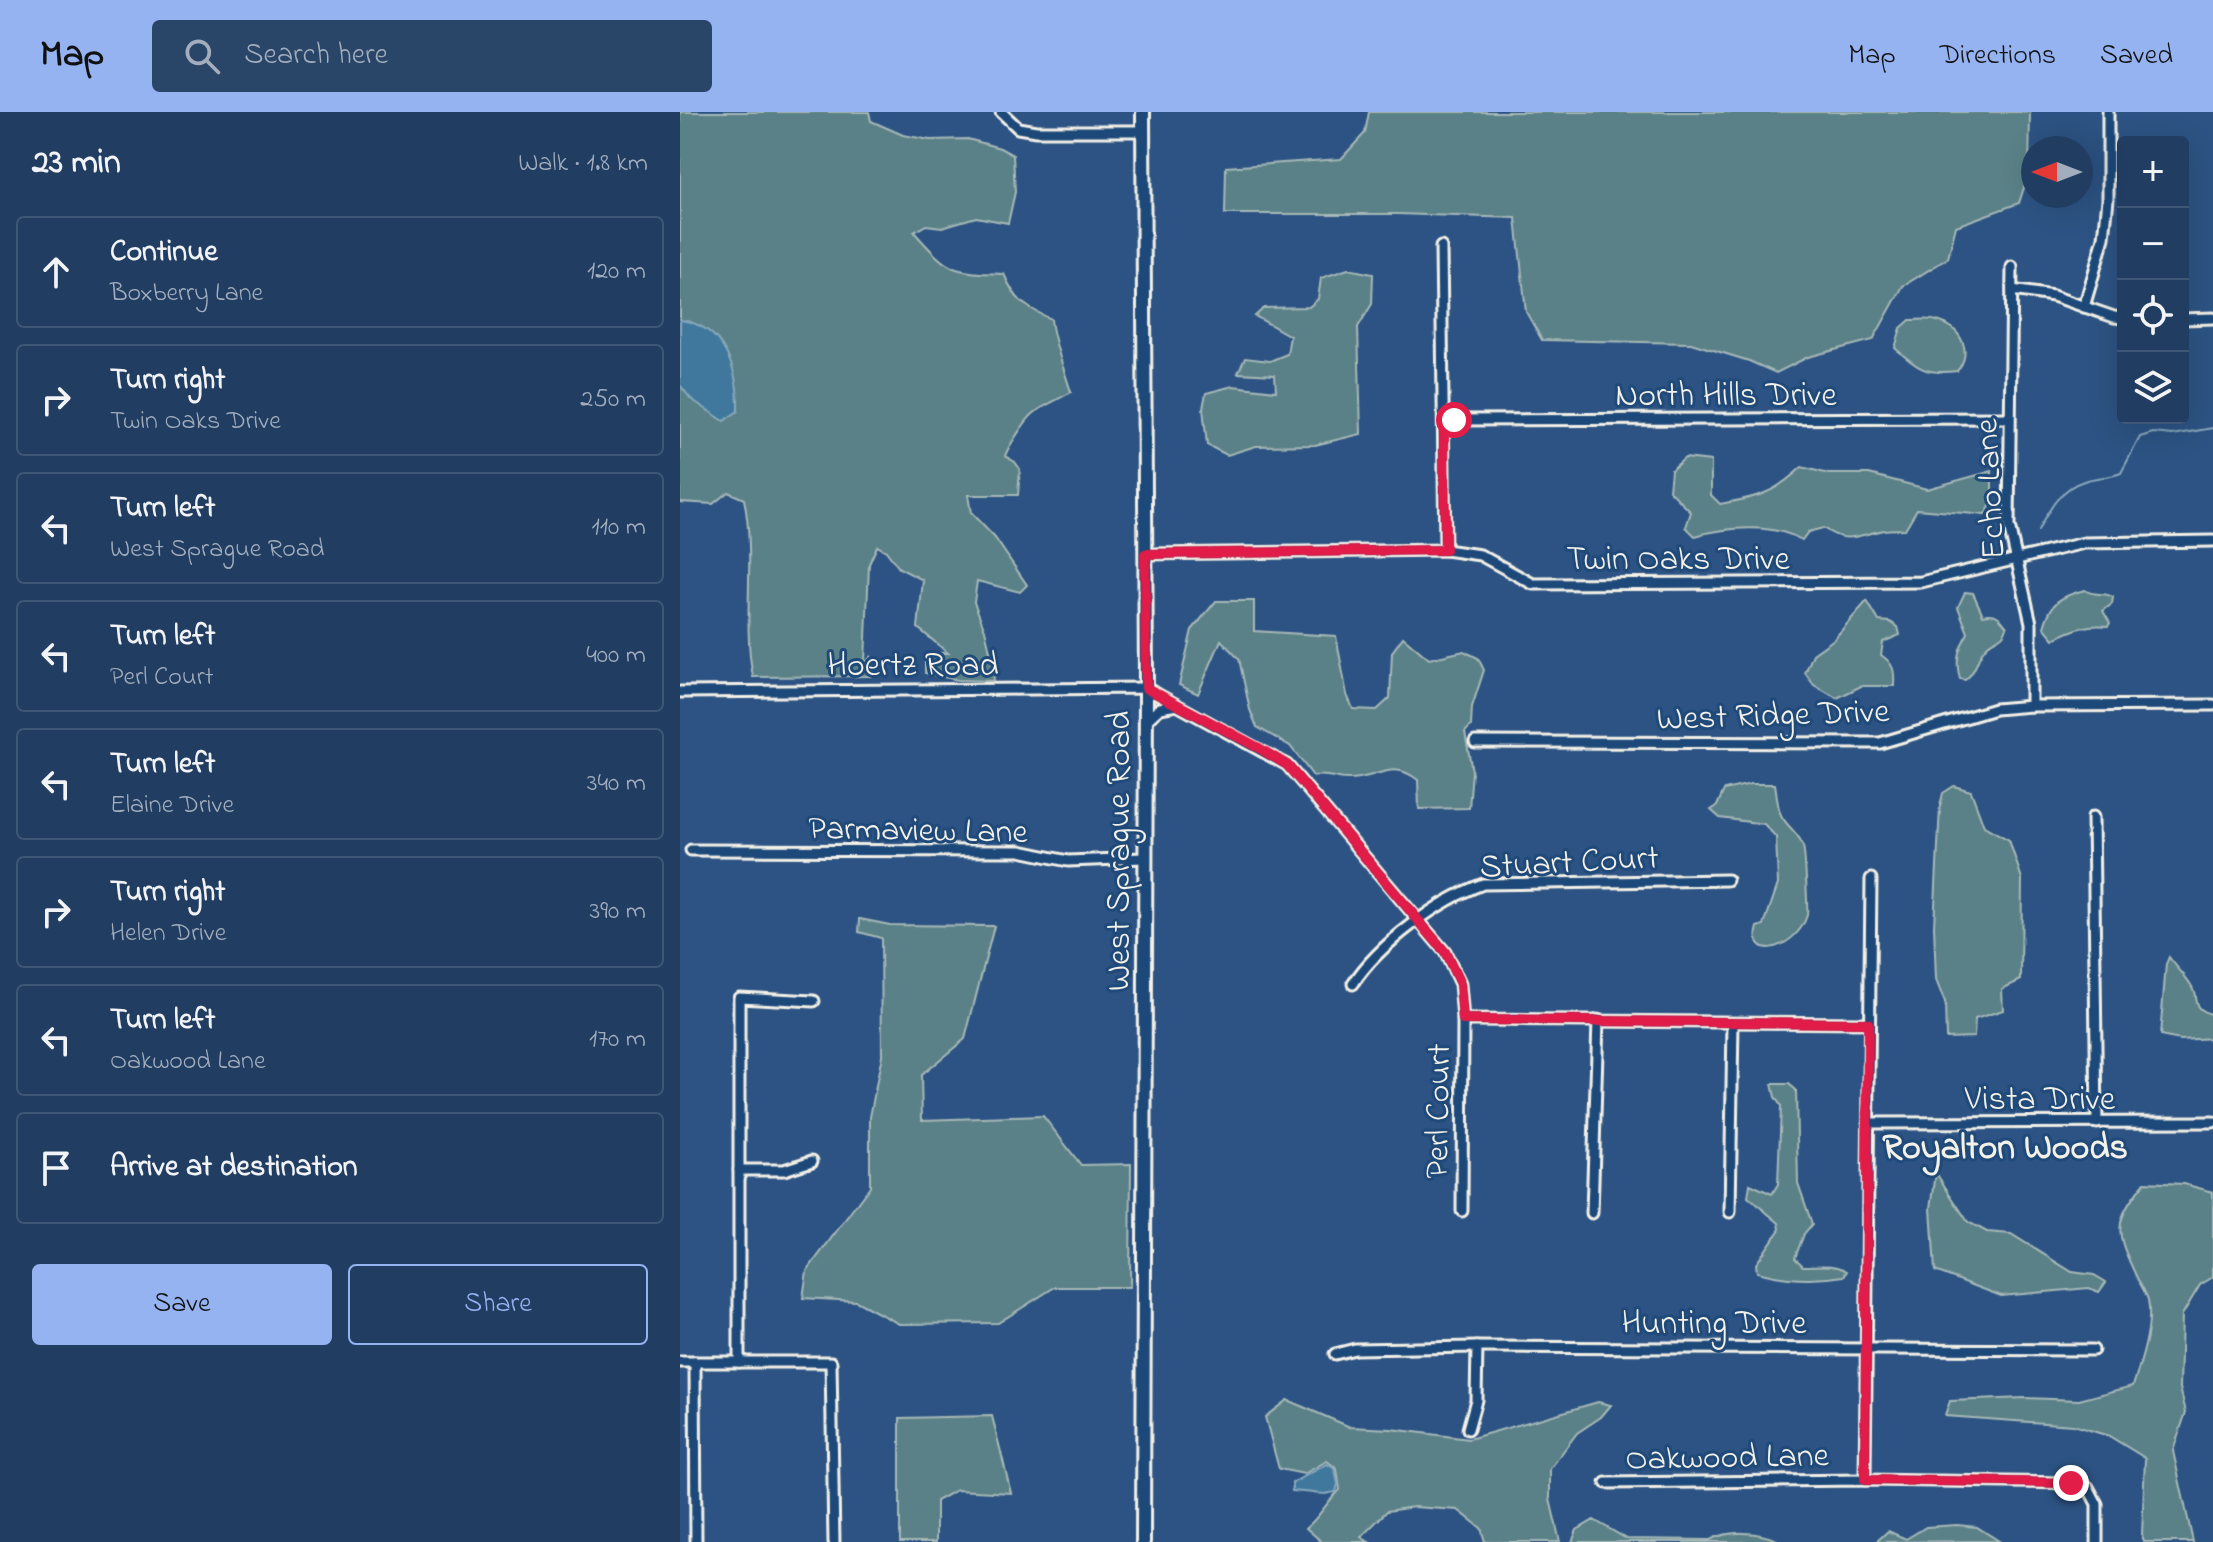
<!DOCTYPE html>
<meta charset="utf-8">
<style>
:root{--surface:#213e62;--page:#294568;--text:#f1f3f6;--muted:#a2aebe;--line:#3e5777;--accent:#95b2f1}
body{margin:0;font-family:"Indie Flower",sans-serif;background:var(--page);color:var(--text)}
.controls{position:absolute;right:24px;top:24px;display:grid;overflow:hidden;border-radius:8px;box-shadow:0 8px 32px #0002}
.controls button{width:72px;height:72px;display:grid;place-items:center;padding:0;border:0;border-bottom:2px solid var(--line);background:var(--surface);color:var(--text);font:40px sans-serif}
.compass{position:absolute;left:1341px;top:24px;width:72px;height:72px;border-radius:50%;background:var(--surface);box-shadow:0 8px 32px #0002;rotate:270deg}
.stop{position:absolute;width:24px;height:24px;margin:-18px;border:6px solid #e11d48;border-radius:50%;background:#fff}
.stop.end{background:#e11d48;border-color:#fff;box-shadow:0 2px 8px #0008}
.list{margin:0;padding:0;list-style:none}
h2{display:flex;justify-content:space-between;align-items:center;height:104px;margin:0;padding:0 32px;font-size:34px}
h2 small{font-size:26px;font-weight:400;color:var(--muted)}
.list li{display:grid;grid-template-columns:52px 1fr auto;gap:24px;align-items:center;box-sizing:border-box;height:112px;margin:0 16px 16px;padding:0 16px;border:2px solid var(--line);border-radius:8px}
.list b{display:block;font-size:30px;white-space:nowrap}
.list p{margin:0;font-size:26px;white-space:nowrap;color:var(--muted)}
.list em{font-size:26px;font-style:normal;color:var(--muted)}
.actions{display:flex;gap:16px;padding:24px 32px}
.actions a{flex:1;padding:18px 0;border:2px solid var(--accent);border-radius:8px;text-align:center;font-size:28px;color:var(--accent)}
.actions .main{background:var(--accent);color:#111}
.icon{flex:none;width:44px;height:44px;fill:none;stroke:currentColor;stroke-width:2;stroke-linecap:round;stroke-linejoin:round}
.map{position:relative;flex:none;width:1533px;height:1430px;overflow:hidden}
header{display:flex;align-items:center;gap:48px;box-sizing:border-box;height:112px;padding:0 40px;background:var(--accent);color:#111}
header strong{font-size:38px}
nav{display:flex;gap:44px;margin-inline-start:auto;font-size:28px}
.search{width:560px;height:72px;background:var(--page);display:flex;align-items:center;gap:20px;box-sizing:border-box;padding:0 28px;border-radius:8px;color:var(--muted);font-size:30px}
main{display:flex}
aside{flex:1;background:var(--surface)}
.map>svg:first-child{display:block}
</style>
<header>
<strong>Map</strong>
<div class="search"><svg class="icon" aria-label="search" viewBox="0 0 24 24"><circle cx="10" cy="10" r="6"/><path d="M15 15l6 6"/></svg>Search here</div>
<nav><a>Map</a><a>Directions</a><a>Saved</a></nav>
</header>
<main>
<aside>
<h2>23 min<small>Walk · 1.8 km</small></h2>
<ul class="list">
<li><svg class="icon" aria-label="ahead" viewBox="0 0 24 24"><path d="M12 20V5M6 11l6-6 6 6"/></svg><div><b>Continue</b><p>Boxberry Lane</p></div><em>120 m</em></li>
<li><svg class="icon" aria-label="right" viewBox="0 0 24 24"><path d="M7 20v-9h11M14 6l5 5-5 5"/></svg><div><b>Turn right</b><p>Twin Oaks Drive</p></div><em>250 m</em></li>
<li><svg class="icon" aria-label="left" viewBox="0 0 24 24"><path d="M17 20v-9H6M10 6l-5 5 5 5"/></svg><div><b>Turn left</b><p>West Sprague Road</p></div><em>110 m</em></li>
<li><svg class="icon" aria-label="left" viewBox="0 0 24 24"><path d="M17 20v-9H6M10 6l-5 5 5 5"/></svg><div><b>Turn left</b><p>Perl Court</p></div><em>400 m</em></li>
<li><svg class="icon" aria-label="left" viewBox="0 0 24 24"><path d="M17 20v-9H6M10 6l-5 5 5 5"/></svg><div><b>Turn left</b><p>Elaine Drive</p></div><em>340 m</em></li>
<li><svg class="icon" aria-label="right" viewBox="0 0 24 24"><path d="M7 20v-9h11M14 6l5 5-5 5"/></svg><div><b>Turn right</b><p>Helen Drive</p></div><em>390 m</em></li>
<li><svg class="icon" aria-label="left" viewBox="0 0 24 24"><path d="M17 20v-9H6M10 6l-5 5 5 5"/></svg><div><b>Turn left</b><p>Oakwood Lane</p></div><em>170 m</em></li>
<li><svg class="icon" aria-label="arrive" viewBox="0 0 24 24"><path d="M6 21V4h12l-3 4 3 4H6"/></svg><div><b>Arrive at destination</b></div></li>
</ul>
<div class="actions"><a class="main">Save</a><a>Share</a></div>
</aside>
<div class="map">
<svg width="1533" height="1430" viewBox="0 0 1533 1430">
<rect width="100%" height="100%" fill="#2c5383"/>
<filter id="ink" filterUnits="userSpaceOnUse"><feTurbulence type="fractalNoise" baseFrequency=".0125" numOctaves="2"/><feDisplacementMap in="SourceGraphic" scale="16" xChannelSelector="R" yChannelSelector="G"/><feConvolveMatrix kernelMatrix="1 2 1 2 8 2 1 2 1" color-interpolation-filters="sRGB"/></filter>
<g filter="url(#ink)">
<g fill="#5a8187" stroke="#a7b9b8" stroke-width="2">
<path d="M0,0H189L191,9L223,23L250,28L288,27L320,36L333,43L335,80L328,111L296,105L262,115L246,113L234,120C270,160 270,160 324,162C336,190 344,194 371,207C373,229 384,257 391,280C380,287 363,293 353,302C346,308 328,335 325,344L335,350L340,357L338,383H288L291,401L315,426L347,473L340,480L297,469L294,490L305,518L315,561L313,569L278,568L245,561V548L260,541H268L238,516L243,468L219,456L206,439L197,434L189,452L185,551L191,545L192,564L73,565C62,507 76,446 64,387L48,380L33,392L0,390Z"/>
<path d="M689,0H1350L1349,60L1339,91L1276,114L1268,146L1223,174L1193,228L1128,245L1096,261L1069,249L1011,231L862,228L846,200L836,106L717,102H545L546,55L661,47L685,21Z"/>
<path d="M668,157L693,162L692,192L678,215L681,322L635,333L576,334L547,343L527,333L523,296L526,281L553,274L596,279L595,263L558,261L565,246L590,249L607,242L610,224L575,204L584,196L629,195L638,187L641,166Z"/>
<path d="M1230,208C1238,208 1249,206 1257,209C1280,215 1294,239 1277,259C1246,263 1238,257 1215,236L1221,216Z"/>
<path d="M1005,346L1031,349V383L1040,392C1079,385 1093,382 1122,355L1149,362H1189L1247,377L1312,359V391L1305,403L1237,397L1225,417C1217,417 1207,417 1199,419C1176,424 1165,432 1143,416L1128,420L1122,428C1092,411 1047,415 1015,424L1006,415L1011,400L989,378L991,358Z"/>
<path d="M1405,478C1414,485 1424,479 1433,485L1432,492L1423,499L1430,511L1428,514C1406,512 1394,517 1374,527L1364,515C1371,490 1380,484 1405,478Z"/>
<path d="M1285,480L1293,481L1303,503C1316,500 1319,504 1327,515C1324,527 1316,526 1308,533C1296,543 1299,557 1285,568L1280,567C1275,549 1278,537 1288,521L1278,495Z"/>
<path d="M536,489H574V519L656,524L667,583L673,597L697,598L710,586L712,540L723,525L749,547L784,539L798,546L804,558L792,595L791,614L785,620L792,659L789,696L739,697L738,668C712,647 699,666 671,667C657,668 649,661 633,664L610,634L577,615L570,598L559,547L541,528L518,582L499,573L512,518Z"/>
<path d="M1187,489L1199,509L1210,510L1218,515L1220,523L1203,530L1201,543C1214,552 1215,559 1214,574H1181L1157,586L1134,573L1125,561L1133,542L1154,527Z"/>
<path d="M1071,672H1095C1097,682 1097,694 1101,703C1106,714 1120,722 1123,734C1125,741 1128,797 1127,803C1118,836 1067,851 1078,815L1084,813L1098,772L1096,725L1084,712L1040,706L1031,698L1037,694L1044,678Z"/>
<path d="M1274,674L1291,679L1304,714L1329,728L1342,767L1341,868L1322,877L1323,898L1295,907L1294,925L1266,926L1265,891L1256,868L1254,814L1260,694L1263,681Z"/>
<path d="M180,807L210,813L314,814L285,927L241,963L242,1008L363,1004L401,1053L451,1052L450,1175H375L318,1211L219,1212L176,1189L123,1186L127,1159L190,1074V1005L202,943L201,826L179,820Z"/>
<path d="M1489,845C1496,855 1505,863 1511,873C1520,886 1508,896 1533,903V926L1500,928L1480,924L1486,852Z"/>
<path d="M1092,972H1109L1116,978L1118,1071L1132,1112L1124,1122L1115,1146L1123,1154C1139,1154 1153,1151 1167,1159L1164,1164C1134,1169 1106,1168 1077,1160L1076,1152L1100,1117L1099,1111L1068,1085L1070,1072L1092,1082L1098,1072L1101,994L1095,985Z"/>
<path d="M1256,1061L1288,1110L1307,1120L1331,1122L1392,1160L1414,1163L1426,1170L1419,1180L1409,1176L1321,1184L1255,1159L1251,1096Z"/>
<path d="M1465,1070L1504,1072L1533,1080V1165L1520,1173L1502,1203L1500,1276L1506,1300L1493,1339L1513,1430H1464L1462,1423L1465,1346L1429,1324L1393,1313L1265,1304L1270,1289L1345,1286L1399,1288L1453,1274C1461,1250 1473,1214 1468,1188C1466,1181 1460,1172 1457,1166C1435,1119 1432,1111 1465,1070Z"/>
<path d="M607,1288L670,1315L711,1317L789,1327L918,1290L931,1293L921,1305L897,1321L870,1357V1387L880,1430H805L801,1416L778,1398L734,1395L707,1399L681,1425L689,1430H642L626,1416C640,1405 646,1390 660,1378L657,1357L647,1349L624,1362L599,1357L585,1305Z"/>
<path d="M312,1304L331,1381L276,1378L256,1389V1430H220V1306Z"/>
<path d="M914,1408L947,1427L1030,1428C1050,1418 1077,1419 1097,1428V1430H892L897,1418Z"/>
<path d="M1277,1413L1297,1415L1319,1429L1196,1430L1208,1419L1226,1427L1246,1415Z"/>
</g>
<g fill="#41789d" stroke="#89a8bb" stroke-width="2">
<path d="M0,208C44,213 59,259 58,299L44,309L11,287L0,273Z"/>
<path d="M647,1352L655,1357L658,1372L656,1380L645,1382L612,1379V1371Z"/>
</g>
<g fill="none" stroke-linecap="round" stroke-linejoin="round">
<path stroke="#89a8bb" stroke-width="2" d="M1358,419C1368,399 1380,376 1404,369C1416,365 1429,366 1441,361L1460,325L1473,321L1492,323L1533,316"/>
<g stroke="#f4f1e8" stroke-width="15">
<g id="street">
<path d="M321,0L338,16L356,19H463"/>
<path d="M761,135L765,438"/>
<path d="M1332,155L1329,414L1351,511V594"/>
<path d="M1332,178L1373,184L1434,205L1443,206"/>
<path d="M1404,195L1424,126L1428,87V0"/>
<path d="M1503,207L1533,206"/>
<path d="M764,308L1329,306"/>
<path d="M465,442L765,438L800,443L853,472L1241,470L1404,431L1533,429"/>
<path d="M0,580L466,576L607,653L765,840L780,872L783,908L782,1099"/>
<path d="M467,608L480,596L497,593"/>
<path d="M795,630L1200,631L1315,597L1351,594L1533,593"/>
<path d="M1413,705L1417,1011"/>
<path d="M11,738L340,739L388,749L464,746"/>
<path d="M673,872C699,832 759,788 803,772L1047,768"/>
<path d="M783,908L1188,911"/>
<path d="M1188,1011L1533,1010"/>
<path d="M59,1058H104L132,1049"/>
<path d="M1050,1100L1053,911"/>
<path d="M912,1101L918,908"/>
<path d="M655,1242L675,1237L797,1235L1413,1238"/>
<path d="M0,1250H151L154,1430"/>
<path d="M15,1250L16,1430"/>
<path d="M59,1250V885L134,889"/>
<path d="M788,1317L796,1288L797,1235"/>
<path d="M1185,1368L1191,767"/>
<path d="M926,1371L1185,1368L1391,1371L1408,1375L1417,1392V1430"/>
</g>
</g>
<g stroke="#f4f1e8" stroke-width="18">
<path id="secondary" d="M463,1430L466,576L463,0"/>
</g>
<use href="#street" stroke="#1f4a7a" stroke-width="9"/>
<use href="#secondary" stroke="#1f4a7a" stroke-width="12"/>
</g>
</g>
<g fill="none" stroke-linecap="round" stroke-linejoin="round" filter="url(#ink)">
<path stroke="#e11d48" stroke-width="10" d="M774,308H764L765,438L465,442L466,576L579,636L607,653L765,840L780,872L783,908L1188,911L1185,1368L1391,1371"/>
</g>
<g text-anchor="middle" stroke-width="6" stroke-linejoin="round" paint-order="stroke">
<g font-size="34" fill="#f4f1e8" stroke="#1f4a7a">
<text x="1046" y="293">North Hills Drive</text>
<text transform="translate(1308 377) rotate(-93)" y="12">Echo Lane</text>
<text x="998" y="457">Twin Oaks Drive</text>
<text x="233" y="563">Hoertz Road</text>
<text transform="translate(1093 601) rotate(-2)" y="12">West Ridge Drive</text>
<text transform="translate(238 716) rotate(1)" y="12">Parmaview Lane</text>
<text transform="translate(437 739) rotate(-90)" y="12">West Sprague Road</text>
<text transform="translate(889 748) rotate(-3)" y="12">Stuart Court</text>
<text x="1360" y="997">Vista Drive</text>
<text transform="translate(756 999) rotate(-89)" y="12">Perl Court</text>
<text x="1034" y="1221">Hunting Drive</text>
<text transform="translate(1047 1343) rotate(-1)" y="12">Oakwood Lane</text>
</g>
<g font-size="36" font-weight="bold" fill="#f4f1e8" stroke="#1f4a7a">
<text x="1325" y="1046">Royalton Woods</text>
</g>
</g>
</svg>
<div class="controls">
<button>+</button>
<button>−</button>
<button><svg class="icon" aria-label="locate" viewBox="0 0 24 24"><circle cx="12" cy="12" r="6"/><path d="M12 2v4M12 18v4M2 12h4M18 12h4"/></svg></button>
<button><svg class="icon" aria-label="layers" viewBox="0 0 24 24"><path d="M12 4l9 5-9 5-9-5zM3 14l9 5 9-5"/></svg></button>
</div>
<svg class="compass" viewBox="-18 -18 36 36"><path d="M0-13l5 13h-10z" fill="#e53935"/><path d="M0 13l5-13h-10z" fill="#a2aebe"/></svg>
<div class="stop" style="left:774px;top:308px"></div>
<div class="stop end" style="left:1391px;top:1371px"></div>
</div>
</main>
